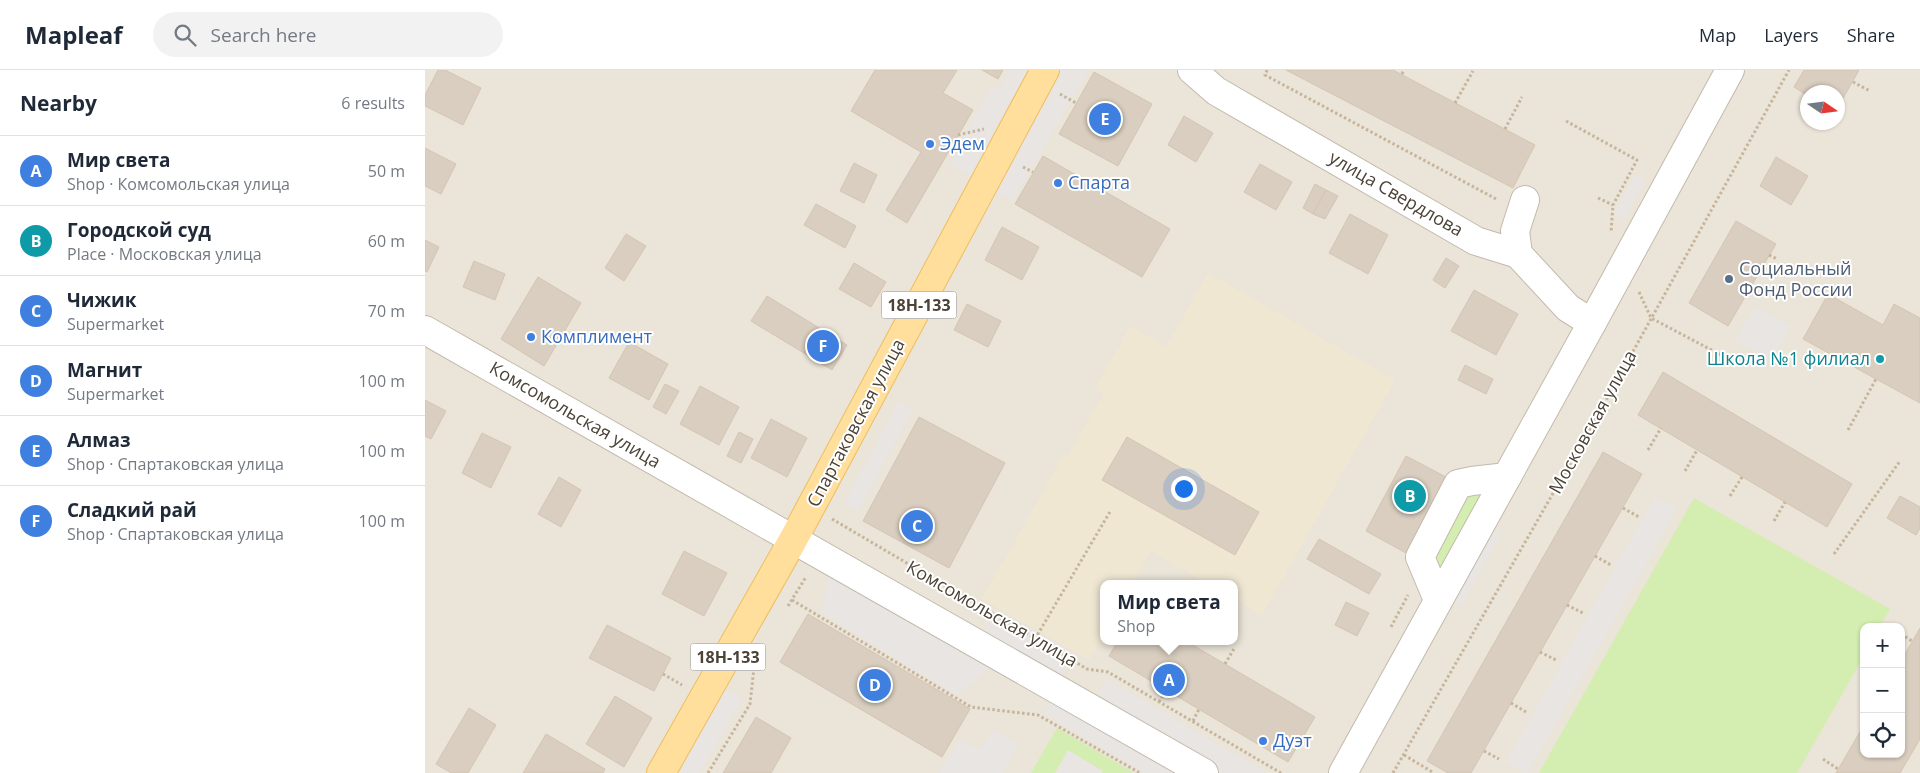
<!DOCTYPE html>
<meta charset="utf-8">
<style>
:root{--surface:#fff;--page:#f2f2f3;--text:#1f2937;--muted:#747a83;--line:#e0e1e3;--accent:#b45309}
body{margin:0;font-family:"Open Sans",sans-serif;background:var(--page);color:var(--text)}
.controls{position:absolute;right:15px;bottom:15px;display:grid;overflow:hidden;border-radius:10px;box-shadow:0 1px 4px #0004}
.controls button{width:45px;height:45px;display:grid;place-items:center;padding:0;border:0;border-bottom:1px solid var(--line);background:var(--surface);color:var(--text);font:25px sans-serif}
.compass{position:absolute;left:1375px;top:15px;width:45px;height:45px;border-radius:50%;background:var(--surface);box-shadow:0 1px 4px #0004;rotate:103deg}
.you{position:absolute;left:758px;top:418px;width:18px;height:18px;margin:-12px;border:4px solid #fff;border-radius:50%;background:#1a73e8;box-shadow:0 0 0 8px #1a73e833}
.badge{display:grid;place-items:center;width:32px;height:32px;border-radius:50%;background:var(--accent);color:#fff;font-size:16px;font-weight:700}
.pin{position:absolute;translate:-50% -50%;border:2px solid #fff;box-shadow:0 1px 5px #0006}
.popup{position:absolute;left:675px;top:510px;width:138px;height:65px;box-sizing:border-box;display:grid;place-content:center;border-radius:10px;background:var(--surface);filter:drop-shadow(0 1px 4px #0005);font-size:16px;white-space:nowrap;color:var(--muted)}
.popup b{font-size:19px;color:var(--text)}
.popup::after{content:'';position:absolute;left:50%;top:100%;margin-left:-10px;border:10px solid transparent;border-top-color:var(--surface)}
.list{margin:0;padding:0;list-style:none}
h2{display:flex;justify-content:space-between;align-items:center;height:65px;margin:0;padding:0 20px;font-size:21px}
h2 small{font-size:16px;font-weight:400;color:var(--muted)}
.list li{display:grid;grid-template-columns:32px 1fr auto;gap:15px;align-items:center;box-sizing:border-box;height:70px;padding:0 20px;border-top:1px solid var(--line)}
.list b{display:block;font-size:19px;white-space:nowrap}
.list p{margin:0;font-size:16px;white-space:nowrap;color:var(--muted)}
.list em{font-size:16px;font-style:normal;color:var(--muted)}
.icon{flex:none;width:28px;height:28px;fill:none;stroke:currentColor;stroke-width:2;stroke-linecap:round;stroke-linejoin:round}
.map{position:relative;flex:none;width:1495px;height:703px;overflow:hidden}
header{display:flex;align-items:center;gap:30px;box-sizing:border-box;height:70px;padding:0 25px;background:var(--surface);border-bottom:1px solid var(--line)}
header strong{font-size:24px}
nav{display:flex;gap:28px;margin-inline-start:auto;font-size:18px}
.search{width:350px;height:45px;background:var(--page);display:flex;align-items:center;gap:12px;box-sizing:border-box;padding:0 18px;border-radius:28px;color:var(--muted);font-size:19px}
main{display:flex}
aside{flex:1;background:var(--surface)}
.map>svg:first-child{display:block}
</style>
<header>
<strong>Mapleaf</strong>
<div class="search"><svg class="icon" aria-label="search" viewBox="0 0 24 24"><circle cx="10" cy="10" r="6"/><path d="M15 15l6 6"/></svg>Search here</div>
<nav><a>Map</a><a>Layers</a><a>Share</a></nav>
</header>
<main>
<aside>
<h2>Nearby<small>6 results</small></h2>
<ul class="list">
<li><span class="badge" style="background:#3f7fe0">A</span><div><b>Мир света</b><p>Shop · Комсомольская улица</p></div><em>50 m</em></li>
<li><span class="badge" style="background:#0f9aa8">B</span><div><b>Городской суд</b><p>Place · Московская улица</p></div><em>60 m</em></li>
<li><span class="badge" style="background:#3f7fe0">C</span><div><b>Чижик</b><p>Supermarket</p></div><em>70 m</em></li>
<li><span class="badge" style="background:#3f7fe0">D</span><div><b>Магнит</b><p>Supermarket</p></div><em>100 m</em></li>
<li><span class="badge" style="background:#3f7fe0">E</span><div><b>Алмаз</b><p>Shop · Спартаковская улица</p></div><em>100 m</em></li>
<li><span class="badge" style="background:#3f7fe0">F</span><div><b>Сладкий рай</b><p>Shop · Спартаковская улица</p></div><em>100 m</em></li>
</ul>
</aside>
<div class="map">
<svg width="1495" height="703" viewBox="0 0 1495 703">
<rect width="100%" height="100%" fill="#f6f2ea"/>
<path fill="#ebe4d8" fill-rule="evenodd" d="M0,0H1495V703H0ZM1382,22H1412V52H1382ZM679,514H809V571H679ZM1439,557H1476V684H1439Z"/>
<path fill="#f0e7d3" d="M783,203L970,310L837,545L809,529V514H783L726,481L707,514H679V563L664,590L557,529L639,385L643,386L679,323L671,318L705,256L741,277Z"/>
<g fill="#d4edb1">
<path d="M1060,423L1016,504L1007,485L1038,424Z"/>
<path d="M1269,428L1465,539L1455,557H1439V586L1372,703H1114Z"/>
<path d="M632,658L709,703H606Z"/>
</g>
<g fill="#e8e5e2">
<path d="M584,0H615L556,111L524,94L565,17L573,20Z"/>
<path d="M625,0H664L588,131L562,118Z"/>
<path d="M1210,105L1220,110L1200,149L1189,144Z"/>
<path d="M1330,236L1366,256L1346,291L1310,270Z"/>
<path d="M474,330L488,340L433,441L419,433Z"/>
<path d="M1230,426L1252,439L1103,703H1098L1080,693Z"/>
<path d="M1061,454L1077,463L1036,536L1020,527Z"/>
<path d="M407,494L569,594L533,626L396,543Z"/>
<path d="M575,542L645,581L635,616L551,568Z"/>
<path d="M682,609L841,703H791L667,632Z"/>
<path d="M292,613L317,629L275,703H240Z"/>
<path d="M628,624L764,703H720L618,643Z"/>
<path d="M570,660L594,675L578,703H514L534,670L554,680Z"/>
<path d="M643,680L678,701L677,703H630Z"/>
</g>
<g fill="#d9cebf" stroke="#d5c5b1">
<path d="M13,0H20L56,18L38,55L0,36V25Z"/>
<path d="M450,0H532L518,23L548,40L482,153L461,140L496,82L426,41Z"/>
<path d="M557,0H578L573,9Z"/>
<path d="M861,0H968L1110,75L1088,118Z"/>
<path d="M1379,0H1434L1412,39V22H1382V25L1369,17Z"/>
<path d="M669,2L727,34L693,96L634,64Z"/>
<path d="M759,46L788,63L771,92L743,75Z"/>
<path d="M0,78L31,94L16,124L0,116Z"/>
<path d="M618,86L745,159L717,207L590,134Z"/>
<path d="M1351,87L1383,106L1366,135L1335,116Z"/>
<path d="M429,93L452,105L439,133L415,121Z"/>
<path d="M835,94L867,112L851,140L819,122Z"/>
<path d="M890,114L901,120L888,144L878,138Z"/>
<path d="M901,120L913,126L900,149L888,144Z"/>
<path d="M391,134L431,156L420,178L379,155Z"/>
<path d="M925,144L963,165L943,204L904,183Z"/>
<path d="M1311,151L1351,174L1303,256L1264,233Z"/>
<path d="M577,157L614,177L597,210L560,190Z"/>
<path d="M201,164L221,176L199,211L180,198Z"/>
<path d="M0,170L14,177L2,202L0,201Z"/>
<path d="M1021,188L1034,196L1020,218L1008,210Z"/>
<path d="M49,191L80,204L70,230L38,217Z"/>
<path d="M429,193L461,212L446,237L414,219Z"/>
<path d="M113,207L156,233L119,296L76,269Z"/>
<path d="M1049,220L1093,244L1071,285L1026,261Z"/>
<path d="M1403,224L1458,255L1469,234L1495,248V333L1378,269Z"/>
<path d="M342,226L422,275L407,300L326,251Z"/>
<path d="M542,234L576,251L563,277L529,260Z"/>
<path d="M204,272L243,294L224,330L184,308Z"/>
<path d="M1040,295L1068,309L1061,324L1033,310Z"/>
<path d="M1238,302L1427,414L1402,457L1213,345Z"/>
<path d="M240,314L254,321L241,344L228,337Z"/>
<path d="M275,316L314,337L294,375L255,354Z"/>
<path d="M0,330L21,341L6,369L0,366Z"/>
<path d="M494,347L580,393L524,498L438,451Z"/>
<path d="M346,349L382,368L362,407L326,388Z"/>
<path d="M314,362L328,369L316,393L302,386Z"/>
<path d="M57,363L86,377L66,418L37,403Z"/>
<path d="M702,367L834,442L810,485L677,410Z"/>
<path d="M1178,382L1217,404L1046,703H1023L1002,691Z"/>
<path d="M981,386L1021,407L981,483L941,461Z"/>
<path d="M134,407L156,420L136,457L113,444Z"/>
<path d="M1475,426L1495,437V458L1491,465L1462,448Z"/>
<path d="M894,469L956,504L944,524L882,489Z"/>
<path d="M259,481L302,503L279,546L237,524Z"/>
<path d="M921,532L944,543L932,566L910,555Z"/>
<path d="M383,544L545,639L517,687L355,592Z"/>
<path d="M182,555L246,588L229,621L164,588Z"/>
<path d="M1495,558V669L1475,703H1411L1439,655V684H1476V591Z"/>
<path d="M693,571H761L890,647L863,692L684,586Z"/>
<path d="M190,626L227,648L199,697L161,674Z"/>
<path d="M44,638L71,655L43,703H26L11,694Z"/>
<path d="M331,647L366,668L346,703H298Z"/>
<path d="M121,664L180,699L178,703H98Z"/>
</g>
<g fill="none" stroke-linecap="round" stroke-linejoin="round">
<g stroke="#c3baac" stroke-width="30">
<g id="minor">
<path d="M767,0L791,21L1051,171L1093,184L1143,238L1167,253"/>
<path d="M1093,184L1090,161L1100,130"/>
<path d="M0,260L779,703"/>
<path d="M1013,530L995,487L1033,414L1047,411L1082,407"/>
<path d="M918,703L1167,253L1305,0"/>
</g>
</g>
<g stroke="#eebe61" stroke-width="30">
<path id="major" d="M236,703L368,470L620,0"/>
</g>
<g stroke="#c6b59c" stroke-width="3" stroke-dasharray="2.5 2.5" stroke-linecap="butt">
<path d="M842,0L840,5L1073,130"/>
<path d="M977,4L979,0"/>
<path d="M1428,12L1445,21"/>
<path d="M635,24L651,33"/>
<path d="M1030,33L1048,1"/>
<path d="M1141,51L1212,90L1188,135L1186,162"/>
<path d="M1080,59L1097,27"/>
<path d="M533,65L559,59"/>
<path d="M598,97L608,102"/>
<path d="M1173,128L1188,135"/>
<path d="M1344,185L1352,189"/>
<path d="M1214,222L1226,248L1296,285"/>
<path d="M1423,360L1451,309"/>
<path d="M1223,380L1236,358"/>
<path d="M1260,401L1272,380"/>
<path d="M1305,426L1317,407"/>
<path d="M1198,438L1214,447"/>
<path d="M407,449L662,599L683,602L856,703"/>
<path d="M1349,451L1360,432"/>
<path d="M1409,484L1475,391"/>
<path d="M1170,486L1186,495"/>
<path d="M367,530L546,637L613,645L715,703"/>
<path d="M1142,535L1158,543"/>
<path d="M363,536L381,507"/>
<path d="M966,557L983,525"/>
<path d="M1476,564L1487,571"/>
<path d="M610,569L686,440"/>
<path d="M1115,582L1131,590"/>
<path d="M800,594L810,577"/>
<path d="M238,604L257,615"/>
<path d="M734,632L741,620"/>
<path d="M1086,633L1101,642"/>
<path d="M768,651L774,639"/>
<path d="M1059,681L1074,689"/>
<path d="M979,685L1009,703"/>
<path d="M1398,689L1413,699"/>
<path d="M283,703L325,634L329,598L340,578"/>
<path d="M968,703L1170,350L1364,0"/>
</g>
<use href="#minor" stroke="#fff" stroke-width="28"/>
<use href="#major" stroke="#ffdf9b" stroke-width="28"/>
</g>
<g fill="#3f7fe0" stroke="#fff" stroke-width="2">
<circle cx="505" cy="74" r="5"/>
<circle cx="633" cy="113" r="5"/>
<circle cx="106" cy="267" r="5"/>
<circle cx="838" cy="671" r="5"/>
</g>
<circle fill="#5c6f8a" stroke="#fff" stroke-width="2" cx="1304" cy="209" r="5"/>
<circle fill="#0f9aa8" stroke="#fff" stroke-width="2" cx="1455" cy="289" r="5"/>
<g text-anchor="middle" stroke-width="4" stroke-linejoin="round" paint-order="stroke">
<g fill="#fff" stroke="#817b73" stroke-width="1">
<rect x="456.5" y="221.5" width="75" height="27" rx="4"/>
<rect x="265.5" y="573.5" width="75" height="27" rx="4"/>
</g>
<g font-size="16" font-weight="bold" fill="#4b4337">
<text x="494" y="241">18Н-133</text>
<text x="303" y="593">18Н-133</text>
</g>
<g font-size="18" fill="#366cbe" stroke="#fff" text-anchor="start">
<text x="515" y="80">Эдем</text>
<text x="643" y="119">Спарта</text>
<text x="116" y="273">Комплимент</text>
<text x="848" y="677">Дуэт</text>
</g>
<g font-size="18" fill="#4b4337" stroke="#fff">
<text transform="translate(971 124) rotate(30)" y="6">улица Свердлова</text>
<text transform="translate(150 345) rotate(30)" y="6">Комсомольская улица</text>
<text transform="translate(1168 352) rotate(-61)" y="6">Московская улица</text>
<text transform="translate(431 353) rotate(-62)" y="6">Спартаковская улица</text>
<text transform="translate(567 544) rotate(30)" y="6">Комсомольская улица</text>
</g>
<g font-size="18" fill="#4e5e75" stroke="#fff" text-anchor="start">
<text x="1314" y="205">Социальный<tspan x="1314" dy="21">Фонд России</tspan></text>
</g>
<g font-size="18" fill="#0d838f" stroke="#fff" text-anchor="end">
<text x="1445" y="295">Школа №1 филиал</text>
</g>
</g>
</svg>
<div class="controls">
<button>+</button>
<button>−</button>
<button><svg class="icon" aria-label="locate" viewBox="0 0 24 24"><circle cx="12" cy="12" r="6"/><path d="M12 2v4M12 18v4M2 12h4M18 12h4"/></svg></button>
</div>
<svg class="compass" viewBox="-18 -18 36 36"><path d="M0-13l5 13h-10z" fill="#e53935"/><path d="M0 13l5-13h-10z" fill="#747a83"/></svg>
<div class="you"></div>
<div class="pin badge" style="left:744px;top:610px;background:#3f7fe0">A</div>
<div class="popup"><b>Мир света</b>Shop</div>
<div class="pin badge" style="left:985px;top:426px;background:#0f9aa8">B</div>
<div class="pin badge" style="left:492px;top:456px;background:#3f7fe0">C</div>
<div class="pin badge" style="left:450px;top:615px;background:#3f7fe0">D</div>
<div class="pin badge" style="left:680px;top:49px;background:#3f7fe0">E</div>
<div class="pin badge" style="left:398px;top:276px;background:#3f7fe0">F</div>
</div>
</main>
